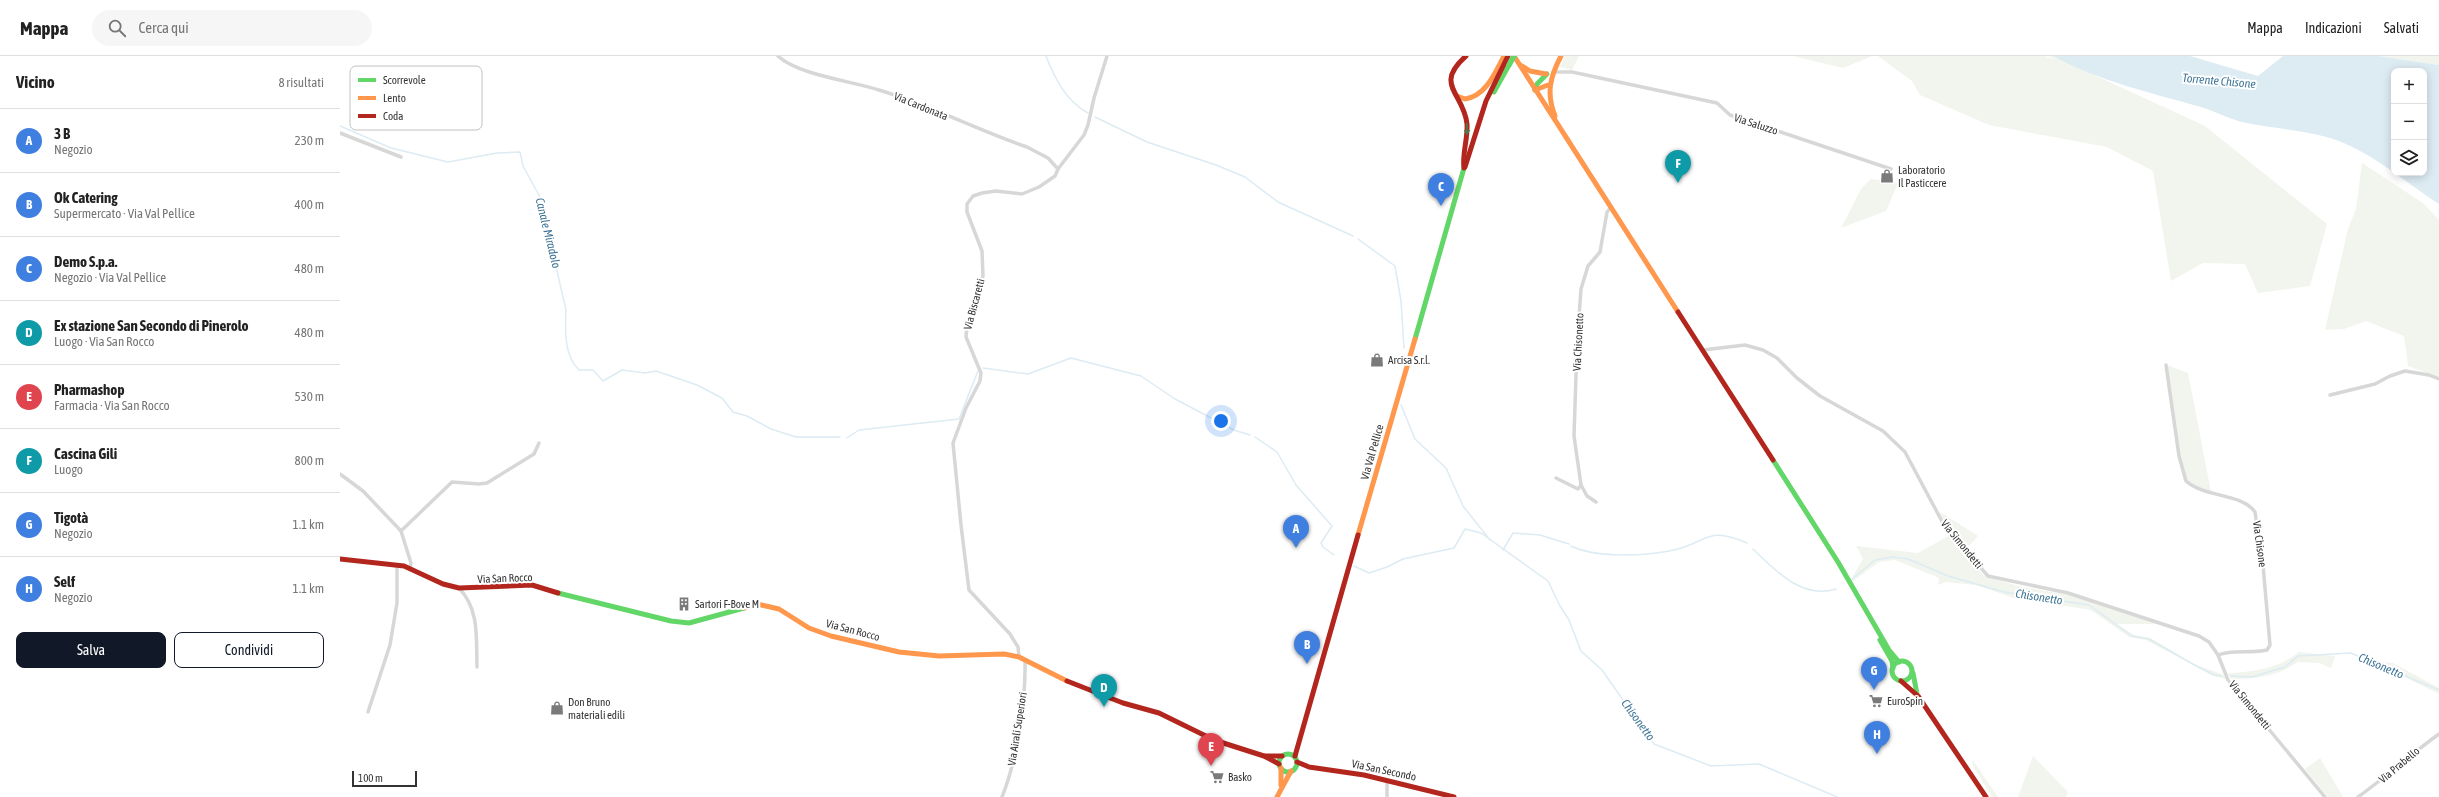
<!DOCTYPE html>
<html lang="it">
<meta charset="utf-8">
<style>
:root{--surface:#fff;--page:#f6f6f6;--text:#222;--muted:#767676;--line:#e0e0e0;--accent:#111827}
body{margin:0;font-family:"Asap Condensed",sans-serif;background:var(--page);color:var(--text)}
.controls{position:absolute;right:12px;top:12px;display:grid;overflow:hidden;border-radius:8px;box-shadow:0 2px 10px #0003}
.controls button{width:36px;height:36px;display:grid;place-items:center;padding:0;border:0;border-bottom:1px solid var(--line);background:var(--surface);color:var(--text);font:20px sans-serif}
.scale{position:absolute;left:12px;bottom:10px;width:65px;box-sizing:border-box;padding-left:4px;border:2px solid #333;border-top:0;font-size:11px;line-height:14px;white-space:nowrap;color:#333;-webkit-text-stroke:3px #fff;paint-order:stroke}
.you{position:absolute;left:881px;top:365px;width:14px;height:14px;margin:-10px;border:3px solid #fff;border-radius:50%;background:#1a73e8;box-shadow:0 0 0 6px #1a73e833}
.badge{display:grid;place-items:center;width:26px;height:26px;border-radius:50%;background:var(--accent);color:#fff;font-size:13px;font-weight:700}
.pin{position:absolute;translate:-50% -33px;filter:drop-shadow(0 1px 2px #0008)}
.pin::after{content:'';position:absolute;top:21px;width:14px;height:12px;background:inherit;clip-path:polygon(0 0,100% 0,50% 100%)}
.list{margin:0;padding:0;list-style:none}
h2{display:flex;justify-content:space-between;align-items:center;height:52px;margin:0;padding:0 16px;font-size:17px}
h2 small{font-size:13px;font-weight:400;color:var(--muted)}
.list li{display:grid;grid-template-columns:26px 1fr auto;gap:12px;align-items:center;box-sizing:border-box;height:64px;padding:0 16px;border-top:1px solid var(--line)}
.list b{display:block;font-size:15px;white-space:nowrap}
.list p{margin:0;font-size:13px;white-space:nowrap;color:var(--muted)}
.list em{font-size:13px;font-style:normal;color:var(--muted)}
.actions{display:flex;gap:8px;padding:12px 16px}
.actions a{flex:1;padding:9px 0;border:1px solid var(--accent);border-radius:8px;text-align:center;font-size:14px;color:var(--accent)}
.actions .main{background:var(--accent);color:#fff}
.icon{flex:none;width:22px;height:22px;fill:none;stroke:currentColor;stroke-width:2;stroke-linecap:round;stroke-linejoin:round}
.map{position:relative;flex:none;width:2099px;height:741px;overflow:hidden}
header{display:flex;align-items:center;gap:24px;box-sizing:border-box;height:56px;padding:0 20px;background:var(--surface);border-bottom:1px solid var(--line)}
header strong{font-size:19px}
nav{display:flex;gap:22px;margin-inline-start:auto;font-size:14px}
.search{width:280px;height:36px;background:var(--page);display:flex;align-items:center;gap:10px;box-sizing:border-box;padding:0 14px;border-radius:22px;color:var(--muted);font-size:15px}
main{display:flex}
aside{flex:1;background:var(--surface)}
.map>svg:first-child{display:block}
</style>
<header>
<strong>Mappa</strong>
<div class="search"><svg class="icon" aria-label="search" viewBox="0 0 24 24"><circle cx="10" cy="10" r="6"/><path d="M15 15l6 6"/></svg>Cerca qui</div>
<nav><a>Mappa</a><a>Indicazioni</a><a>Salvati</a></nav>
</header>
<main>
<aside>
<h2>Vicino<small>8 risultati</small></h2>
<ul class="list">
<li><span class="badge" style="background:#3f7fe0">A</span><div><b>3 B</b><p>Negozio</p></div><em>230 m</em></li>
<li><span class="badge" style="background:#3f7fe0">B</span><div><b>Ok Catering</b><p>Supermercato · Via Val Pellice</p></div><em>400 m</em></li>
<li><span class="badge" style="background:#3f7fe0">C</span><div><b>Demo S.p.a.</b><p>Negozio · Via Val Pellice</p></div><em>480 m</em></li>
<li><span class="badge" style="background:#0f9aa8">D</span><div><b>Ex stazione San Secondo di Pinerolo</b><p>Luogo · Via San Rocco</p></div><em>480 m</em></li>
<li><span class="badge" style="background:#e0444e">E</span><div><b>Pharmashop</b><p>Farmacia · Via San Rocco</p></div><em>530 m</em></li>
<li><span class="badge" style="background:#0f9aa8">F</span><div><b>Cascina Gili</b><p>Luogo</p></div><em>800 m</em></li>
<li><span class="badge" style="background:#3f7fe0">G</span><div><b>Tigotà</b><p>Negozio</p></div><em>1.1 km</em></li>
<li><span class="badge" style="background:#3f7fe0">H</span><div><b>Self</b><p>Negozio</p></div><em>1.1 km</em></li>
</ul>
<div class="actions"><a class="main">Salva</a><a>Condividi</a></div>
</aside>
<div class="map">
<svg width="2099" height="741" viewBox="0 0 2099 741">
<rect width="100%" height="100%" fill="#fff"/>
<g fill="#f1f5ed">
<path d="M1225,0H1239L1232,14L1220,11Z"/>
<path d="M1453,0H1532L1503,12Z"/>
<path d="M1538,0H1705L1716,4L1708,0H1713L1865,70L1987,168L1970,230L1918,237L1905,208L1863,207L1831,225L1813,115L1767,91L1649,69L1580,39L1572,25Z"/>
<path d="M2038,0H2099V9Z"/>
<path d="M2022,107L2083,147L2099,164V321L2068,310L2064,280L2026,265L2004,273L1985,274L2008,173L2016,153Z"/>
<path d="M1531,123L1558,127L1546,155L1501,172L1521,133Z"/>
<path d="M1827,309L1848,317L1871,436C1863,433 1851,431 1847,423C1835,401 1831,336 1827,309Z"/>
<path d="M1600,456L1638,480L1627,492L1624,491L1605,469Z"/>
<path d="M1610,479L1643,519L1678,530L1729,539L1818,568H1777L1794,579L1810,582L1854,608L1884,619L1886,623L1874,620L1806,584L1789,581L1751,554L1674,542L1636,529L1606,526L1598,529L1599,522L1555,504L1539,506L1513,525V520L1523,503L1516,490L1578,497Z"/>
<path d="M1959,596L1995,600L1991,612L1979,607L1958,606C1939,620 1914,623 1891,623L1888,617C1914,616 1939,612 1959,596Z"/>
<path d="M2039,606L2053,607L2099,632V638L2040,609Z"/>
<path d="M1693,700L1728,736L1726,741H1678Z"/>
<path d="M1980,702L2003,741H1988L1965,713Z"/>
<path d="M1632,703L1658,741H1652L1633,710Z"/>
</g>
<path fill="#ddebf3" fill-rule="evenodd" d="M1713,0H1850L1918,20L1943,0H2038L2099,9V148C2065,126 2034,98 1996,84C1967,74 1936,73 1907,67C1891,64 1877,56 1861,51C1812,37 1758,25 1713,0ZM2054,15H2084V117H2054Z"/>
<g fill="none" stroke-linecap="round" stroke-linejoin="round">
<g stroke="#ddebf3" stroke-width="1.5">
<path d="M706,0C715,23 726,45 748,57"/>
<path d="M755,61L807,86L876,109L905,121L938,146L1013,180"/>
<path d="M0,70L51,92L108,106L157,97L180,96L183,110L200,141L226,254C225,274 224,300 239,314H253L263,325L282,314L305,317L316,315L357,329L382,342L393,356L407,360L431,373L456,381H500"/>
<path d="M1018,183L1055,210L1061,245L1064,292"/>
<path d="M643,312L688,318L731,302L801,320L835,343L894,374L910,379"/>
<path d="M1061,349L1075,383L1106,412L1123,450L1150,484"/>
<path d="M915,381L937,396L956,429L992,470L981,487L983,491L994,499"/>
<path d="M507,382L519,374L619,363L638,315"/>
<path d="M1231,490C1256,502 1302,500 1329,495C1367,489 1364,468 1407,487"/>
<path d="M1413,493C1435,514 1462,544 1496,533"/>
<path d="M1163,494L1173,477L1200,479L1229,488"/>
<path d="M1014,510L1029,517L1047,511L1063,503L1114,492L1125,473L1141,477L1208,525L1220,550L1229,564L1241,595L1262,614L1314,688L1371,710L1419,708L1497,741"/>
<path d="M1511,524L1535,504L1553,501L1568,503L1608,520L1664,536L1749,549L1792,580L1809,583L1858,611L1874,619L1881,620"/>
<path d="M1890,620L1912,621L1945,611L1958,600L2011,597L2099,634"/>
</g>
<g stroke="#d7d7d7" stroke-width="3.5">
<path d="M438,0C458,19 512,25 539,34C589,49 638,74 687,91L708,102L718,113"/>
<path d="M1213,16H1232L1377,47L1390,59L1551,113"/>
<path d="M0,77L61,101"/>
<path d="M1363,294L1405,289L1423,294L1437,302L1457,322L1480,340L1543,375L1565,396L1605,471L1648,520L1728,537L1859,580L1869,586L1878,599L1888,624L1985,741"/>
<path d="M1826,309L1839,400L1846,425C1865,442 1902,437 1915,456L1923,509L1930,589L1927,594C1911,598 1893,593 1878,599"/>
<path d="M1990,339L2035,328L2050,320L2065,315L2089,319L2099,323"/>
<path d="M0,418L23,435L61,475L71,507L70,512"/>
<path d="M1216,422L1238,433L1241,429"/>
<path d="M1256,446L1247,440L1241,429L1234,380L1237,289L1241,233L1248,210L1260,196L1267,156L1271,151"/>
<path d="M61,475L112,426L139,428L147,427L194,398L199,387"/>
<path d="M119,532C140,554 136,583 137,611"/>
<path d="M679,601L678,591L670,578L629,534L621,469L613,387L626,352L640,325L641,317L626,281L627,270L643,220L642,195L627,156V148L633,140L642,137L656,135L682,138L699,131L715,120L718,113L744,79L748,69L754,42L767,0"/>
<path d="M28,656L50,589L57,547V510"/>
<path d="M662,741C677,704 686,644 685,604"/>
<path d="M1047,741V725"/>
<path d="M2018,741C2046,721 2071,698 2099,678"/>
</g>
<g stroke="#63d668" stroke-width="5">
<path d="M1195,34L1197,28L1207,18"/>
<path d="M1154,36L1169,9"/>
<path d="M1075,283L1124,112"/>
<path d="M1433,404L1498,506L1549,594L1559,606"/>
<path d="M218,537L331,565L349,567L404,552"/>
<path d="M1540,584L1552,605L1553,612"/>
<circle cx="1562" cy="615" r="10"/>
<path d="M1573,617L1577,638"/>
<circle cx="948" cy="707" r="9"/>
</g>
<g stroke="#ff974d" stroke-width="5">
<path d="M1174,0L1338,256"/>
<path d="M1182,10L1190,15L1206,18"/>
<path d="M1195,34L1208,29"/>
<path d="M1117,40L1125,43C1146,40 1155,17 1164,0"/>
<path d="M1215,60C1206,37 1210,21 1221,0"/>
<path d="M1018,479L1075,283"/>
<path d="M404,552L417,548L439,553L469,572L491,580L559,596L599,600L664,598L679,601L727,625"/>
<path d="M941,712V729"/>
<path d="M937,741L951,715"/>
</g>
<g stroke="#b3261e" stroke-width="5">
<path d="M1125,111L1146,45L1168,0"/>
<path d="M1124,112C1122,97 1128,83 1127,68C1124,37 1093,29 1126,0"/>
<path d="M1338,256L1433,404"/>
<path d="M0,503L64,510L103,528L119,532L192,529L218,537"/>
<path d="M727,625L783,647L819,657L874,684L924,700L939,708"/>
<path d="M1561,625L1578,640L1646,741"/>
<path d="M925,700H942"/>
<path d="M955,700L1018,479"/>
<path d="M957,706L969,711L1024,719L1114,741"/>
</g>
<path stroke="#63d668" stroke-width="5.5" d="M1169,9L1174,0"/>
</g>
<defs><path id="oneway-solid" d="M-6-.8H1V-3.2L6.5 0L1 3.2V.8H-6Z"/></defs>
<use fill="#497c4b" href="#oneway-solid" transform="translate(1127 73) rotate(90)"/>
<defs>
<g id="shop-bare" transform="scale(1.08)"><path d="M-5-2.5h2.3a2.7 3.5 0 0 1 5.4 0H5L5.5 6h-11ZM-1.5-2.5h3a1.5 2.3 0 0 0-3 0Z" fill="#7a7a7a" stroke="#fff" stroke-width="2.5" paint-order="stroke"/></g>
<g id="building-bare" transform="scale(1.08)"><path d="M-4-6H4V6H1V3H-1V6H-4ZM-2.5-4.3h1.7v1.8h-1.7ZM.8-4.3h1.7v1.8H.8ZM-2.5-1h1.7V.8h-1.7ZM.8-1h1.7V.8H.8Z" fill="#7a7a7a" stroke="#fff" stroke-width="2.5" paint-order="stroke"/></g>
<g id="supermarket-bare" transform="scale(1.08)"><path d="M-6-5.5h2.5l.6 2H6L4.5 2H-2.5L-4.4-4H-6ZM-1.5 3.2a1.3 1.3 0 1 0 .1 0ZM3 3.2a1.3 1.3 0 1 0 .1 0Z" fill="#7a7a7a" stroke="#fff" stroke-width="2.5" paint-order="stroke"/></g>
</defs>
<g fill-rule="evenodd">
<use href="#shop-bare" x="1547" y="120"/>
<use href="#shop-bare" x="1037" y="304"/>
<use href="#building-bare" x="344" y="548"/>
<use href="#supermarket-bare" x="1536" y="645"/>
<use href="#shop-bare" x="217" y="652"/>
<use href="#supermarket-bare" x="877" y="721"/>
</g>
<g text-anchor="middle" stroke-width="4" stroke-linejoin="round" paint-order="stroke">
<g font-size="11" fill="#333" stroke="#fff">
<text transform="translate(581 50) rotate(22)" y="4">Via Cardonata</text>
<text transform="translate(1416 68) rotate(18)" y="4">Via Saluzzo</text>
<text transform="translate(634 248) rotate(-75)" y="4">Via Biscaretti</text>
<text transform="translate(1238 286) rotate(-87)" y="4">Via Chisonetto</text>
<text transform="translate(1032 396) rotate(-74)" y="4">Via Val Pellice</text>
<text transform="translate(1622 488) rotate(51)" y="4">Via Simondetti</text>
<text transform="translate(1920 488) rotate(82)" y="4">Via Chisone</text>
<text transform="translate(165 522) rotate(-2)" y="4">Via San Rocco</text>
<text transform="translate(513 574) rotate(15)" y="4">Via San Rocco</text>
<text transform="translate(1910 649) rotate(51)" y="4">Via Simondetti</text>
<text transform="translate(677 673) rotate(-81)" y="4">Via Airali Superiori</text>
<text transform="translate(2059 709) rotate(-40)" y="4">Via Prabello</text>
<text transform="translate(1044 714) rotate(12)" y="4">Via San Secondo</text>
</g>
<g font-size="11" fill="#333" stroke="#fff" text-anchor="start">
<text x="1558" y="118">Laboratorio<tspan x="1558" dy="13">Il Pasticcere</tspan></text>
<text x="1048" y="308">Arcisa S.r.l.</text>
<text x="355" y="552">Sartori F-Bove M</text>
<text x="1547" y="649">EuroSpin</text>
<text x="228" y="650">Don Bruno<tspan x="228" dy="13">materiali edili</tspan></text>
<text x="888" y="725">Basko</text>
</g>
<g font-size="12" font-style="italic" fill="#3f7597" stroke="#fff">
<text transform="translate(1879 25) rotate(5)" y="4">Torrente Chisone</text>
<text transform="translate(208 177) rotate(76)" y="4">Canale Miradolo</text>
<text transform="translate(1699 541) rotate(9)" y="4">Chisonetto</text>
<text transform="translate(2041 610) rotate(23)" y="4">Chisonetto</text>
<text transform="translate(1298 664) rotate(54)" y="4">Chisonetto</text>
</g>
</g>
<rect x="10" y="10" width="132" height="64" rx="6" fill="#fff" stroke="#c2c2c2" stroke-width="1"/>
<rect x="18" y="22" width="18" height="4" fill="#63d668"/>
<rect x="18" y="40" width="18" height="4" fill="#ff974d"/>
<rect x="18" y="58" width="18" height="4" fill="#b3261e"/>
<g font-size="11" fill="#333">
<text x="43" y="28">Scorrevole</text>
<text x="43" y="46">Lento</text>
<text x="43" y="64">Coda</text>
</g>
</svg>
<div class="controls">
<button>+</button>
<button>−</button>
<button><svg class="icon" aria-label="layers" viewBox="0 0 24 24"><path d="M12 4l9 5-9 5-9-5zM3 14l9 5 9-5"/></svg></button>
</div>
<div class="scale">100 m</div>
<div class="you"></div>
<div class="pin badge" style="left:956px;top:492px;background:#3f7fe0">A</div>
<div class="pin badge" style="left:967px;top:608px;background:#3f7fe0">B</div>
<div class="pin badge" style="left:1101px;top:150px;background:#3f7fe0">C</div>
<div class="pin badge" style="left:764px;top:651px;background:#0f9aa8">D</div>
<div class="pin badge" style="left:871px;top:710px;background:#e0444e">E</div>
<div class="pin badge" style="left:1338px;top:127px;background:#0f9aa8">F</div>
<div class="pin badge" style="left:1534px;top:634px;background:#3f7fe0">G</div>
<div class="pin badge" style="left:1537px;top:698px;background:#3f7fe0">H</div>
</div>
</main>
